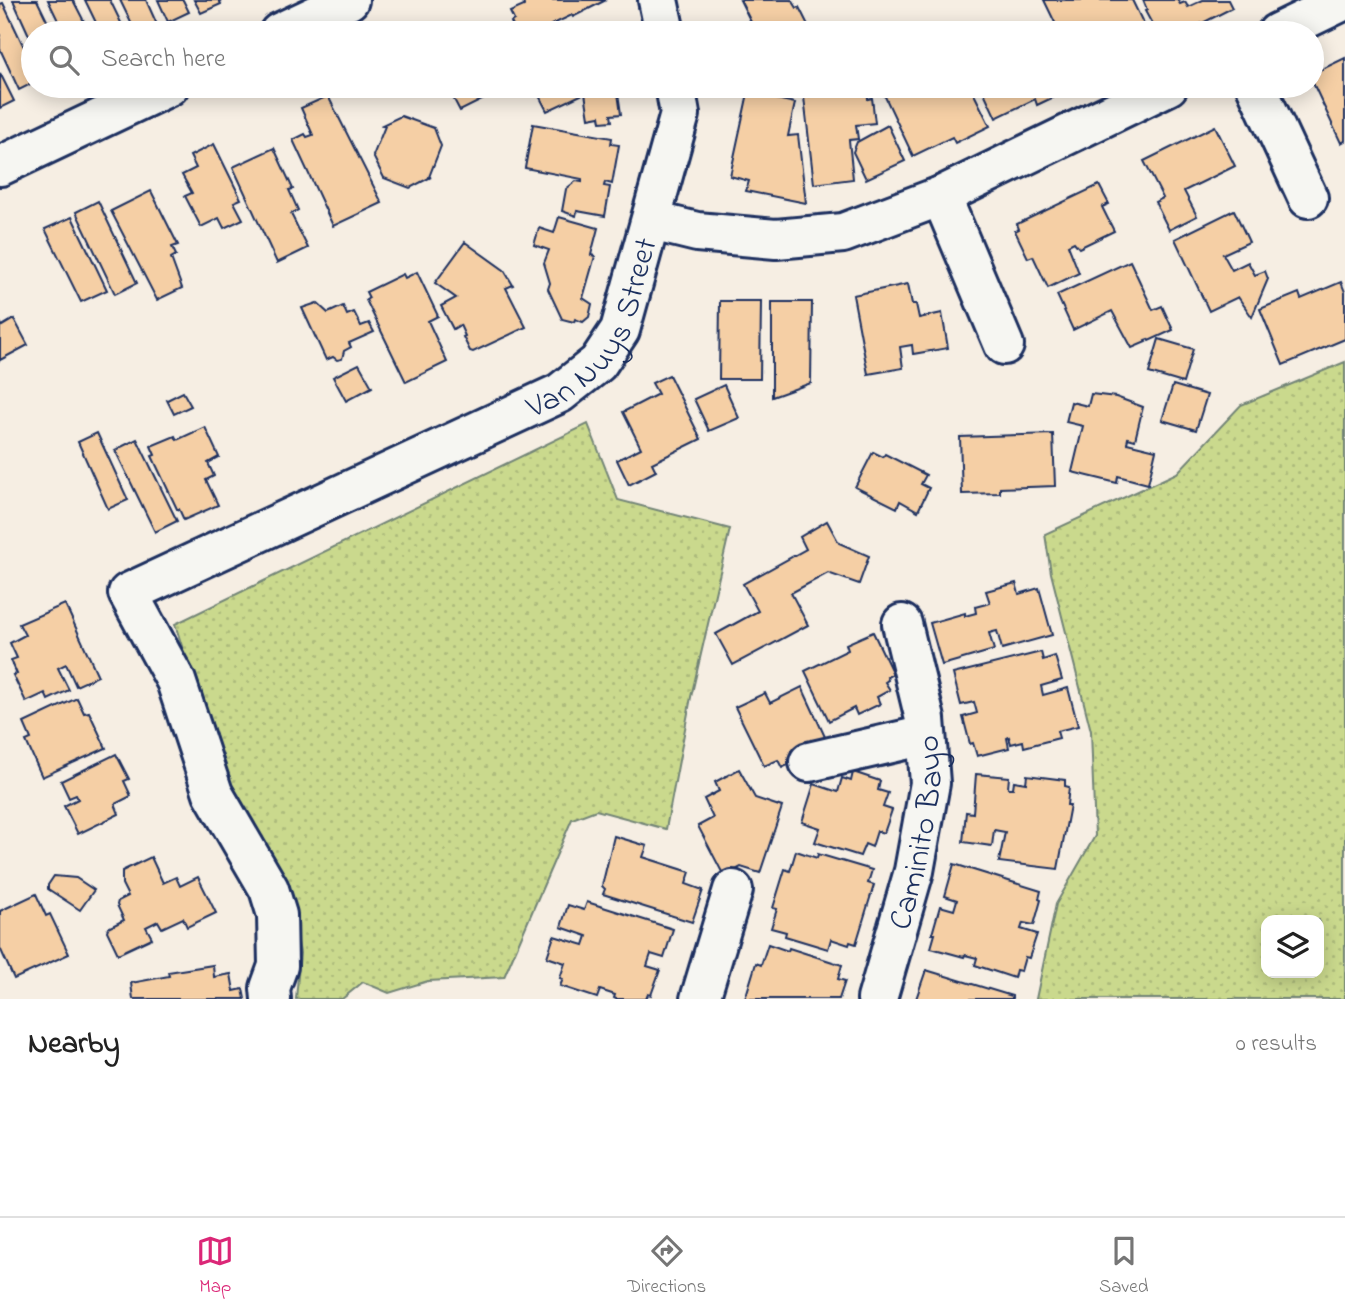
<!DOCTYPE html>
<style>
:root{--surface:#fff;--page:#f2f2f2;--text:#222;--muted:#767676;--line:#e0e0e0;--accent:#db2777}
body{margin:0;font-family:"Indie Flower",sans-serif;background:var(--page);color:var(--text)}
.controls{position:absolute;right:21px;bottom:21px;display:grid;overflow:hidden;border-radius:14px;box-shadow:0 4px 18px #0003}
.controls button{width:63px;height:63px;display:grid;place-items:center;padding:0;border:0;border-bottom:2px solid var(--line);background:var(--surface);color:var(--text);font:35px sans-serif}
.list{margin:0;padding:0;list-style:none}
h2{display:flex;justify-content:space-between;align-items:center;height:91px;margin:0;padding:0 28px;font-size:30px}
h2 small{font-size:23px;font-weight:400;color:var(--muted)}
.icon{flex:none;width:38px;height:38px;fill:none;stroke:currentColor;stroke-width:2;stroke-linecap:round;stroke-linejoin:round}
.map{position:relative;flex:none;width:1345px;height:999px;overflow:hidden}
.search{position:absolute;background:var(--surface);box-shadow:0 4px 18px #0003;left:21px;right:21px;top:21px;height:77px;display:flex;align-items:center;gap:18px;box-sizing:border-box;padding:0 24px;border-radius:38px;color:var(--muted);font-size:26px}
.sheet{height:217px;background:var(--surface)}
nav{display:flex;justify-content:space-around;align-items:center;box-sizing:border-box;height:98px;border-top:2px solid var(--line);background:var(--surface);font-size:19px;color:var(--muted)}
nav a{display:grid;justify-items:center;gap:4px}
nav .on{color:var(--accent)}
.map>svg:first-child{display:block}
</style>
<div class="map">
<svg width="1345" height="999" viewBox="0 0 1345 999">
<defs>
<pattern id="grass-dots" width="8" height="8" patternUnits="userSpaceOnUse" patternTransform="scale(1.75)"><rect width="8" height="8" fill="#cad98d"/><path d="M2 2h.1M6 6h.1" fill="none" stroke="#adbb7c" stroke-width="1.8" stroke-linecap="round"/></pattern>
</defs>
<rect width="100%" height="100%" fill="#f6eee3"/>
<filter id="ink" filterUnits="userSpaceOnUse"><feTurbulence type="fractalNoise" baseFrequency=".0143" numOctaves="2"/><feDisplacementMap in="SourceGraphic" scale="14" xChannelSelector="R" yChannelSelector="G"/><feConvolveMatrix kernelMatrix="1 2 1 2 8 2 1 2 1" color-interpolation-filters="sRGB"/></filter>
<g filter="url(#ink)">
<g fill="url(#grass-dots)" stroke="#728476" stroke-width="2" fill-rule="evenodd">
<path d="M1345,362V999H1036L1056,904L1095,836L1091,731L1051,573L1045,534L1177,473L1241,405ZM1266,920H1319V973H1266Z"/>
<path d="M588,424L618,500L730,529L691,697L666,829L596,810L572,819L504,977L428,981L389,993L363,982L342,999H296L300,953L290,897L226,786L175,624Z"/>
</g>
<g fill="#f5cfa5" stroke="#1b2f5e" stroke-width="2">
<path d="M13,0H37L53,33H33V44Z"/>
<path d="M48,0H73L90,33H64Z"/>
<path d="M85,0H110L126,33H101Z"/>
<path d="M120,0H146L159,29L149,33H136Z"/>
<path d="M158,0H183L189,12L168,22Z"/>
<path d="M194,0H219L221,4L201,13Z"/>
<path d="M606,0L573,17L572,15L551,25L553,30L546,33H516L511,22L514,20L510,12L524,6L523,0Z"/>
<path d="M740,0H792L797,8L799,7L811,31L806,33H727L751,22Z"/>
<path d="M1044,0H1132L1148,33H1060Z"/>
<path d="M1143,0H1181L1178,1L1180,4L1185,2L1188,7L1203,0H1228L1232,8L1183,33H1157L1145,11L1147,10Z"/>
<path d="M3,3L33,66V83L19,90L0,49V4Z"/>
<path d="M458,24L460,27L463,25L467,33H439Z"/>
<path d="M1345,58V141L1341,143L1312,81V74Z"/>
<path d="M0,73L14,101L0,108Z"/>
<path d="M447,86H493L496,93L460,111Z"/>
<path d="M534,86H617L621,114L611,115L612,121L601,122L600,116L589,118L585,93L547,111Z"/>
<path d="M850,86H867L868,99L872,98L875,123L856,125L858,139L849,140L853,179L814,184L804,97L825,94L824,89Z"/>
<path d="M880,86H905L909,92L923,86H970L990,126L955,143L952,137L913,156Z"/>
<path d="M981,86H1072L1073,88L1037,105L1035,99L996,118Z"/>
<path d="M748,93L795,103L788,136L798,135L806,203L746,191L749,181L730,176Z"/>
<path d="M328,96L382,203L333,226L293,140L305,134L307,137L313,135L301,108Z"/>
<path d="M401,116L434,128L441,146L429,177H431L410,188L384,178L373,156L385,126L382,125Z"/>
<path d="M533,124L612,138L611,144L619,145L612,184L605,182L604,186L610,187L605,216L577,211L576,216L562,211L566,189L576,181L582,182V179L525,168Z"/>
<path d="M888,125L905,161L866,179L853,152L857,142Z"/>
<path d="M1215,126L1235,166L1184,191L1197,216L1169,230L1155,202L1163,198L1144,161Z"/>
<path d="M214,144L241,199L234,202L243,219L224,228L219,218L201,227L185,196L192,193L182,175L196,168L190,156Z"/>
<path d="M274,148L293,189L289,190L298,210L291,214L308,248L277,263L233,167Z"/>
<path d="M1099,185L1109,204L1102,207L1114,231L1079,248L1074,242L1068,245L1079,273L1048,288L1033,256L1028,258L1015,231L1019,229L1017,224Z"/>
<path d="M151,191L178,245L172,247L176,255L171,258L182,288L157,300L111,211Z"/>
<path d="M98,201L137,283L115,294L76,212Z"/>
<path d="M1234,210L1249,242L1223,254L1232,270L1248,262L1255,275L1265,271L1268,279L1252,317L1238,297L1209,311L1175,239Z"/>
<path d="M72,217L107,290L81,302L45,229Z"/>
<path d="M559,217L598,228L591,255L595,256L583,298L592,304L589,317L583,322L575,319L574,322L562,319L548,289L550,283L544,263L549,250L534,245L539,228L554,233Z"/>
<path d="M465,242L504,270L513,285L506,288L526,327L473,352L470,351L463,337L465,336L460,325L453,329L441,306L456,298L435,283Z"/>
<path d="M1130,261L1153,310L1162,306L1173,330L1149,341L1148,339L1145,340L1146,342L1132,348L1112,311L1073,330L1057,295Z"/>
<path d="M417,272L438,316L428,321L447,362L406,382L366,300L369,298L366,292L403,274L405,278Z"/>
<path d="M1341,282L1345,292V339L1283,365L1260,309L1299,293L1301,299Z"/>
<path d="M908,284L912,304H916L919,318L942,313L948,348L913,354L912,345L900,347L903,368L868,374L853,295Z"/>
<path d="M720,301H761L760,379H719Z"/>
<path d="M772,302H812L811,383L772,397Z"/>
<path d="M317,303L328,313L343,306L347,315L354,312L361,326L369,323L374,332L349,343L351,347L344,351L342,359L337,360L333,357L326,360L302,308Z"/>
<path d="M14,319L28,345L0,360V322L2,326Z"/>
<path d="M1159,339L1193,349L1183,383L1149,373Z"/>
<path d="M359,364L372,387L346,401L333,377Z"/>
<path d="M669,375L701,439L652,463L656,471L629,485L617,460L641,448L623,412L658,394L652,383Z"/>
<path d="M724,385L739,418L709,431L694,399Z"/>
<path d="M1173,385L1207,395L1196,430L1162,420Z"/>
<path d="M183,392L191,406L174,414L167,400Z"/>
<path d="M1091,394L1116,397L1143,407L1135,440L1128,438L1127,443L1156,450L1148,484L1118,476L1117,483L1072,472L1083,426L1066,422L1071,402L1088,406Z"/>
<path d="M205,427L219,457L208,463L214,476L206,480L218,505L184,520L179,509H177L152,456L155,455L151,446L175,436L177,440Z"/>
<path d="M97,433L128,500L108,509L78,442Z"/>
<path d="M1053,434L1055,486L1000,488V493L962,494L960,437Z"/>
<path d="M137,439L177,521L155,532L115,450Z"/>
<path d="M873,452L883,457L885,454L926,475L921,484L929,488L918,511L900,501L897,508L855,487Z"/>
<path d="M827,521L839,543L869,556L859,584L828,573L791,593L808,625L733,665L716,634L758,611L743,584L806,549L800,537Z"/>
<path d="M1016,583L1019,594L1039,588L1052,635L1002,649L997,631L989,633L994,650L942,665L930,623L965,613V616L976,613L975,607L990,603L986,591Z"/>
<path d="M65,604L98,676L76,686L66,664L58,668L69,690L48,700L45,693L26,702L13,675L17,674L11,660L17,658L10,643L25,635L19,624Z"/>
<path d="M873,632L893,674L887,677L888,680L885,682L890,690L877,697L880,704L857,715L854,708L829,721L805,671L848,650L846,644Z"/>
<path d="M1041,652L1043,660L1055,656L1062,680L1041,686L1043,695L1068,688L1078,726L1057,731L1059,738L1024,747L1023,741L1011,744L1009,737L1007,738L1009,748L977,756L973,743L970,744L963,717L977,713L974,702L961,705L953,674Z"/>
<path d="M802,687L826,739L804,757L782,768L778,760L764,766L735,707L765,693L770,703Z"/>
<path d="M77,698L84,713L89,712L106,748L42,777L26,741L31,739L24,723Z"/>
<path d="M116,754L129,779L124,781L131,796L115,804L119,814L78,834L64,806L78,799L76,795L69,798L61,781Z"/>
<path d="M739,769L755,798L782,807L760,873L741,867L724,876L698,826L713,818L704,799L719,791L715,782Z"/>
<path d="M853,772L880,781L878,790L888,793L883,807L892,810L884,833L877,831L872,847L865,844L860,856L815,842L820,828L802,822L814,784L838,792L842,778L851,781Z"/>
<path d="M976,774L1009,777L1008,788H1013L1014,781L1026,783L1027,775L1065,780V786L1069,787L1067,805H1070L1058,869L999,862L1005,832L994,830L992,846L963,842L966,812L973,813Z"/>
<path d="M614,836L647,846L643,857L690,872L686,884L703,890L692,922L603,894L605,889L602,886Z"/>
<path d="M796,851L817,858L818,854L872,870L868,883L874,885L856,944L850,942L849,945L831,939L828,949L785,936L786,932L771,928L777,909L773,908L785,869L790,871Z"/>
<path d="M151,857L163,883L176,877L180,886L198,877L216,913L187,927L183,918L162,928L158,921L146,927L152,938L118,954L107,931L108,928L124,920L117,905L118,901L128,896L122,884V871Z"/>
<path d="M954,864L1041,891L1039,899L1041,900L1034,925L1023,923L1021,929L1037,934L1029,958L1025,957L1021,971L1016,970L1014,978L975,965L977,958L965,955L964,957L931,948L935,934H932L940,906L954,910L957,900L945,896Z"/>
<path d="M54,876L76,878L94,890L80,910L48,889V885Z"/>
<path d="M36,894L46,916L50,914L69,954L14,979L0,948V911Z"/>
<path d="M587,902L673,929L664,958L651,954L647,966L660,970L651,995L648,994L646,999H616L614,998L615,995L600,990L597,998L560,986L563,979L560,978L565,963L547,957L554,936L584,945L587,936L561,927L568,905L584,910Z"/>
<path d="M768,944L788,951L789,948L842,965L838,979L845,981L839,999H745L756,963L761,965Z"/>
<path d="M213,965L214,977L231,974L234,991L243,989L245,999H133L131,983L169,976L168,972Z"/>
<path d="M926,970L1012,996V999H916Z"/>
</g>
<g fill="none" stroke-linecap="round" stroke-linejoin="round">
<g stroke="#1b2f5e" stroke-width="44">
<g id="minor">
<path d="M658,0L665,33"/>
<path d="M279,33L349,0"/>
<path d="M1277,33L1345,0"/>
<path d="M1256,86L1308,198"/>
<path d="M0,166L169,86"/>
<path d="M941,196L1004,345"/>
<path d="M652,221L697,232L776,239L843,233L941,196L1168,86"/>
<path d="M809,762L926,735"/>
<path id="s1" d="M271,999L270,988L278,966L277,915L269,889L213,793L176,681L128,593L560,393L598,363L620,330L680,114L675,86"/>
<path d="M700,999L733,890"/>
<path id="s2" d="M877,999L914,871L930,783L925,719L902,624"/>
</g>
</g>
<use href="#minor" stroke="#f6f6f2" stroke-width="38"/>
</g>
</g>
<g text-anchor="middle" stroke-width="5" stroke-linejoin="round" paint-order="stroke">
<g font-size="32" fill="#1b2f5e" stroke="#f6f6f2">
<text dy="11" stroke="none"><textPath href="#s1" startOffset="992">Van Nuys Street</textPath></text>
<text dy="11" stroke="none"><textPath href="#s2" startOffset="172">Caminito Bayo</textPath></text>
</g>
</g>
</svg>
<div class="controls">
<button><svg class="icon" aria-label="layers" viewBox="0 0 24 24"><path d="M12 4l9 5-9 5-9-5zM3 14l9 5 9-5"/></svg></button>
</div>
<div class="search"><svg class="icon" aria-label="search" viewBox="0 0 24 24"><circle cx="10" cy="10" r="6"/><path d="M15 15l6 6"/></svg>Search here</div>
</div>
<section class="sheet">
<h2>Nearby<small>0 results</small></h2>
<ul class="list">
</ul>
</section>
<nav>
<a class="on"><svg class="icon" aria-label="map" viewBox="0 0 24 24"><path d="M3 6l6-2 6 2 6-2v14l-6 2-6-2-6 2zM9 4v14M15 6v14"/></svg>Map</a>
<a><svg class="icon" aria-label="directions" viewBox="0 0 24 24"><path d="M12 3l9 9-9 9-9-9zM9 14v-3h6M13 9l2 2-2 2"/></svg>Directions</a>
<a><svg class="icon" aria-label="saved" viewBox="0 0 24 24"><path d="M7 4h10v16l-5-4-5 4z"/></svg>Saved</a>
</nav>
